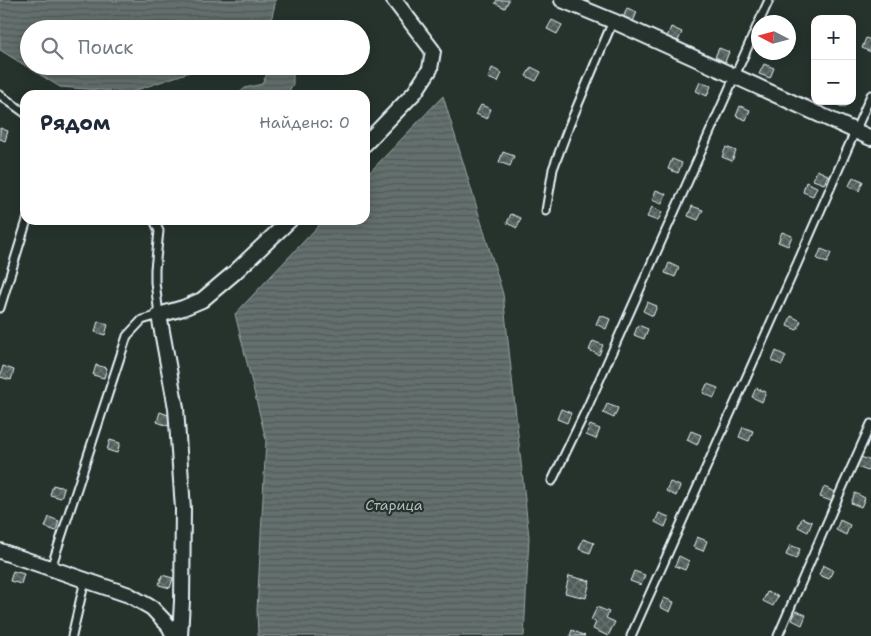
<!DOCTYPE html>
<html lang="ru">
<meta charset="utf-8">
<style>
:root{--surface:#fff;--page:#f2f2f3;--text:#1f2937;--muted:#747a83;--line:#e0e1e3}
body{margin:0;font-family:"Shantell Sans",sans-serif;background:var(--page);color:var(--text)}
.controls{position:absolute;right:15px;top:15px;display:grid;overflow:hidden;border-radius:10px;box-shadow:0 2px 12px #0003}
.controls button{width:45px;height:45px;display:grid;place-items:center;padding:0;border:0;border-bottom:1px solid var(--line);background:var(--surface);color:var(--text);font:25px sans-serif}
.compass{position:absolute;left:751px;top:15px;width:45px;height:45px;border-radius:50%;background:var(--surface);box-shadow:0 2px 12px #0003;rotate:276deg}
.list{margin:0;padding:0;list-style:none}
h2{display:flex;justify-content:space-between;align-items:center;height:65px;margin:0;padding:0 20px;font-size:21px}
h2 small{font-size:16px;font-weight:400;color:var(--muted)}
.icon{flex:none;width:28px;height:28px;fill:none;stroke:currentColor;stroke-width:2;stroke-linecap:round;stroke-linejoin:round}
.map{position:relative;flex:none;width:871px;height:636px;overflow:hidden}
.search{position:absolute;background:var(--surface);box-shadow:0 2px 12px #0003;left:20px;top:20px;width:350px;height:55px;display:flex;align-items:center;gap:12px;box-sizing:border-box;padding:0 18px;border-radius:28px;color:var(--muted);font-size:19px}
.panel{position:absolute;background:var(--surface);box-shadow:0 2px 12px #0003;left:20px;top:90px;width:350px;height:135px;border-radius:15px}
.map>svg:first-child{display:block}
</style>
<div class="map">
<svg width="871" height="636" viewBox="0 0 871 636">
<defs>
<pattern id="water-rules" width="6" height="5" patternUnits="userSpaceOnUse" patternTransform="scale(1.25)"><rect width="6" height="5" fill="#636f6d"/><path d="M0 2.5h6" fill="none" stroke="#535a5a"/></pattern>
<pattern id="building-cross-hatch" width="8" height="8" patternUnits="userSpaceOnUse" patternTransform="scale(1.25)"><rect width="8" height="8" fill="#505c59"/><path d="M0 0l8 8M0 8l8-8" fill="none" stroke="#697472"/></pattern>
</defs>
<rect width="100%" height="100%" fill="#26332d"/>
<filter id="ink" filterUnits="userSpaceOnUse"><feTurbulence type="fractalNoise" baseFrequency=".02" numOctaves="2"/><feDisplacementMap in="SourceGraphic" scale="10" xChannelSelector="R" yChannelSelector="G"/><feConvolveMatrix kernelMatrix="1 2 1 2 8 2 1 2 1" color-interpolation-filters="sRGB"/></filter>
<g filter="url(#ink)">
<g fill="url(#water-rules)" stroke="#98a3a5">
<path d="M0,0H276L269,29H29V66H207L131,92L99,90L60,87L0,50Z"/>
<path d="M267,66H298L293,72V84L287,95H237L245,88L262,84L268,72Z"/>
<path d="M443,96L503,294L529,537L524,636H258L257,611L266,440L235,314L324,220H365V177Z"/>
</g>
<g fill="url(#building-cross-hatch)" stroke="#e8f1f8">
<path d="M497,0H509L505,8L495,3Z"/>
<path d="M627,8L637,12L633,22L623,18Z"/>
<path d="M552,20L562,25L557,34L547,29Z"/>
<path d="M671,27L682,32L678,41L667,37Z"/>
<path d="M866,38L871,40V52L862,48Z"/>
<path d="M719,48L729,52L725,62L715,57Z"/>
<path d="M764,64L774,68L770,78L759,74Z"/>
<path d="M531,67L541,72L536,81L526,76Z"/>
<path d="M492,68L502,73L498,82L488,78Z"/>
<path d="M700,82L711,86L707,96L696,91Z"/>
<path d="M836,101H848L845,108L835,104Z"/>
<path d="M481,105L491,109L487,119L476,114Z"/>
<path d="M740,106L750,110L746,120L736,116Z"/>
<path d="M0,128L8,131L5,141L0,139Z"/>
<path d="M726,147L736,151L732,161L722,157Z"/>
<path d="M503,152L514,156L510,166L499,162Z"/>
<path d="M672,159L682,163L678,173L668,169Z"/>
<path d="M817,170L828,175L824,184L813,180Z"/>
<path d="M853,177L863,181L859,191L849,186Z"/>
<path d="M806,182L817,187L813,196L803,192Z"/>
<path d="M656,190L666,194L662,204L652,200Z"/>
<path d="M692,206L703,210L698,220L688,216Z"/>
<path d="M652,207L662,212L658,221L647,217Z"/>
<path d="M511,214L521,218L517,228L507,223Z"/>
<path d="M782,232L792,236L788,246L778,242Z"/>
<path d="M821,249L831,253L827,263L817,259Z"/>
<path d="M669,263L679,268L675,277L665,273Z"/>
<path d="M647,302L657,306L653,316L643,311Z"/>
<path d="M600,315L610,319L606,329L596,324Z"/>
<path d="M791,316L801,321L797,330L787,326Z"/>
<path d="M98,321L108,325L105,335L95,332Z"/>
<path d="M638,325L648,329L644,339L634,335Z"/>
<path d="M593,341L603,345L599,355L589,350Z"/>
<path d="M776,351L786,356L782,365L772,361Z"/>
<path d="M96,365L107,368L104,378L93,375Z"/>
<path d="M3,366L14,370L11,380L0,377Z"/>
<path d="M707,384L718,388L714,398L703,393Z"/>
<path d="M756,388L766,392L762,402L752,397Z"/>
<path d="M607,404L618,408L614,418L603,413Z"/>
<path d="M561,409L571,413L567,423L557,419Z"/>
<path d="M160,412L171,416L168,426L157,422Z"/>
<path d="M590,425L600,429L596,439L586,435Z"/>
<path d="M743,427L753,431L749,441L739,437Z"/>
<path d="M691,431L701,435L697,445L687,440Z"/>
<path d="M110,440L120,443L117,453L107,450Z"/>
<path d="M861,457L871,461L868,471L857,467Z"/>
<path d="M670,482L680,486L676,496L666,491Z"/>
<path d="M53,485L64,488L61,498L50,495Z"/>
<path d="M824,487L835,492L831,501L820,497Z"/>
<path d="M855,493L865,498L861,507L851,503Z"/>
<path d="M659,513L669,517L665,527L655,522Z"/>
<path d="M49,517L59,521L56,531L45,527Z"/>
<path d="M802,518L812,522L808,532L798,527Z"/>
<path d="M840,520L850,525L846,535L836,530Z"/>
<path d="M697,537L707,541L703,551L693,547Z"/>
<path d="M583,539L594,543L590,553L579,549Z"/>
<path d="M790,545L800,549L796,559L786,555Z"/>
<path d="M679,556L689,561L685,570L675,566Z"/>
<path d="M823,565L833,570L829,579L819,575Z"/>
<path d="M13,571L24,574L21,584L10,581Z"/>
<path d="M634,571L645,575L641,585L630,581Z"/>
<path d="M162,575L173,578L170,588L159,585Z"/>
<path d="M569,576L590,581L586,598L565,593Z"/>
<path d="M767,592L778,596L773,606L763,601Z"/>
<path d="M664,598L674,602L670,612L660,607Z"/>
<path d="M597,607L609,612L606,618L615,622L608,636L593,629L596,622L591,620Z"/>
<path d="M796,611L806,615L802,625L792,620Z"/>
<path d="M572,630L585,636H570Z"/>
</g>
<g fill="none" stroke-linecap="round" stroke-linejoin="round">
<g stroke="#e8f1f8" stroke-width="11">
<g id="lane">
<path d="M759,22L769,0"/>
<path d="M0,95L25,113"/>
<path d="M546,211L553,169L569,126L613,21"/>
<path d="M0,308L27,220"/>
<path d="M552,481L587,408L758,24"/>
<path d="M51,568L127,336L142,320L159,315L155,282V269L159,231L154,220"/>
<path d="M72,636L85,580"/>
<path d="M631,636L797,264L871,95"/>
<path d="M778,636L839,495L871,424"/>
</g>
</g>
<g stroke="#e8f1f8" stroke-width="18">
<g id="street">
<path d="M562,0L613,21L871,138"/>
<path d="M365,144L415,92L430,69L433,51L394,0"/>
<path d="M0,551L129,595L152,608L169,626L174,636"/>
<path d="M180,636L182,601L183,509L176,408L159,315L183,308L202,300L234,273L290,220"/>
</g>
</g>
<use href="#lane" stroke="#26332d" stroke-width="7"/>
<use href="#street" stroke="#26332d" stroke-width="14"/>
</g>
</g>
<g text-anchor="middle" stroke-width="4.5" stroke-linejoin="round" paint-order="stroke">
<g font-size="14" font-style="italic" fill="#b3bdc0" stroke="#26332d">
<text x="394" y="510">Старица</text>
</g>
</g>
</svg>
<div class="controls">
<button>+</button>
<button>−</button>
</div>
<svg class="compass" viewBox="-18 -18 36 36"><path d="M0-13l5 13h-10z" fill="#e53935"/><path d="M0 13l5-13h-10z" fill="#747a83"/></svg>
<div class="search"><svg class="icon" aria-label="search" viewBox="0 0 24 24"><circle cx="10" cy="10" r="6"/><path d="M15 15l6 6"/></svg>Поиск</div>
<section class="panel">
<h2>Рядом<small>Найдено: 0</small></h2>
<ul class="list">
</ul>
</section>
</div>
